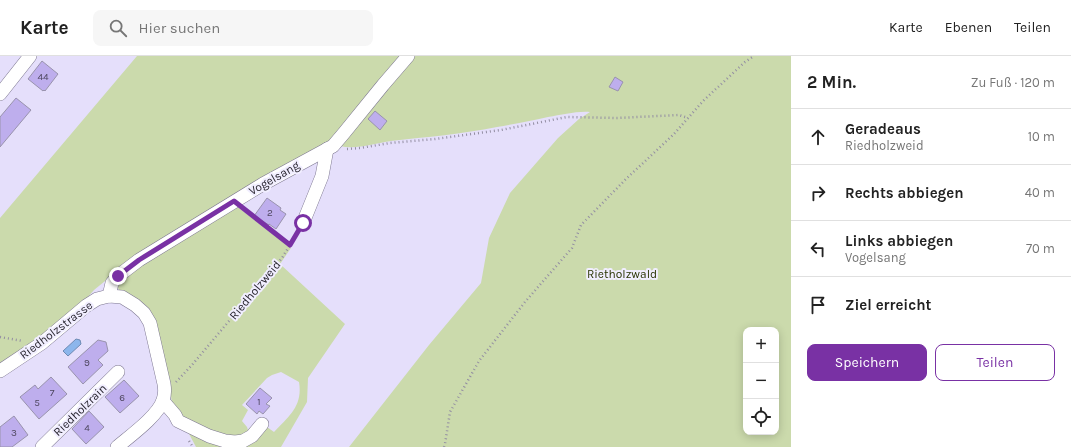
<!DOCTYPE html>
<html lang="de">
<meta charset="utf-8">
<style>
:root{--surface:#fff;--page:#f6f6f6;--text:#222;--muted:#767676;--line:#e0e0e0;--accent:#7931a4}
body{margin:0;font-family:Karla,sans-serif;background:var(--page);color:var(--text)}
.controls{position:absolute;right:12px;bottom:12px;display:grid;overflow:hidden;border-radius:8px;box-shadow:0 2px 10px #0003}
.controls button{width:36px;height:36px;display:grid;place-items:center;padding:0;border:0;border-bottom:1px solid var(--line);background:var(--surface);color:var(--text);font:20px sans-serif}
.stop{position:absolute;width:12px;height:12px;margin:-9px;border:3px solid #7931a4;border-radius:50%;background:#fff}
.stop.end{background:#7931a4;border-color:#fff;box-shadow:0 1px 4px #0008}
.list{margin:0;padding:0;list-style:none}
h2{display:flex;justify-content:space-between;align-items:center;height:52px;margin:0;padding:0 16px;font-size:17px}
h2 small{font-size:13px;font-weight:400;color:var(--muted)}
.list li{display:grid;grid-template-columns:26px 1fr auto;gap:12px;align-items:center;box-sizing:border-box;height:56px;padding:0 16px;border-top:1px solid var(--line)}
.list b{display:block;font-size:15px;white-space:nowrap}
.list p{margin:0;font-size:13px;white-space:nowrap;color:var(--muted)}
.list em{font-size:13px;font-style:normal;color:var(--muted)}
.actions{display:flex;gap:8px;padding:12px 16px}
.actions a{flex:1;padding:9px 0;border:1px solid var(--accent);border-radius:8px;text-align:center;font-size:14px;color:var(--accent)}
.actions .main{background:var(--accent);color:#fff}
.icon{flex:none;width:22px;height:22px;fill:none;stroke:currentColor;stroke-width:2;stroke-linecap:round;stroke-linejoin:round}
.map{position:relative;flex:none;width:791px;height:391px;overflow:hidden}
header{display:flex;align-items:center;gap:24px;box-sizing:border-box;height:56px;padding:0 20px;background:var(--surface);border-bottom:1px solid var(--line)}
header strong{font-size:19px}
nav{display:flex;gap:22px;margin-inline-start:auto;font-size:14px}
.search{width:280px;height:36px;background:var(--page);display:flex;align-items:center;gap:10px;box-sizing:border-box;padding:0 14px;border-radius:8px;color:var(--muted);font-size:15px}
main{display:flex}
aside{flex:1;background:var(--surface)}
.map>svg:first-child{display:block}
</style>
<header>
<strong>Karte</strong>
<div class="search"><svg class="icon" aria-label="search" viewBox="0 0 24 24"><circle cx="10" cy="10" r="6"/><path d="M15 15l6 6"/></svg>Hier suchen</div>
<nav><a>Karte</a><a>Ebenen</a><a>Teilen</a></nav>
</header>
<main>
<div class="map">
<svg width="791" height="391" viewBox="0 0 791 391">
<rect width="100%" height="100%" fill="#e5dffb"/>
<g fill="#cbdaac" fill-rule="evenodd">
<path d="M137,0H404L341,78L110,221L94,234L70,261L0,307V162Z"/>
<path d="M413,0H791V391H349L429,289L481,227L489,182L510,137L558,82L579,63L590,56C576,55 562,59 548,61C531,65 514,68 497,71C462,78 427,81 391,85C375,87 356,94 340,90ZM746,274H776V376H746Z"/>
<path d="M234,148L291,192L280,208L345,268L308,322L307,346L281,391H196L187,374L226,389L267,371L274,376C289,360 303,350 299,326L281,316L272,319L267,322L242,349L248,354L242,365L247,371L248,374L246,378L229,382L184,364L172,347L169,328L155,267L119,234L117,230V226Z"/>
</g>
<path fill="#8cb6ec" stroke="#6e8ab3" d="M76,283L80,284L81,288L68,300L63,295Z"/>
<g fill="#beaeed" stroke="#9993ad">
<path d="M42,5L58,18L45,35L44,34L43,35L28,23Z"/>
<path d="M615,21L623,26L618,35L609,31Z"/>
<path d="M16,42L31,54L0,91V61Z"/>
<path d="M375,55L387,65L380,74L368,63Z"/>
<path d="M267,142L281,152L280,154L286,158L276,173L269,168V169L254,160Z"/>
<path d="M98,284L106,286L108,295L98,304L103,309L83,328L68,311Z"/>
<path d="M51,321L67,338L39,363L20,341L35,329L38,333Z"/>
<path d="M124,324L139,340L120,357L105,341Z"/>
<path d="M260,332L272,342L266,348L270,350L263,358L259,355L257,358L246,348Z"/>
<path d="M89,355L104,371L86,388L72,373Z"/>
<path d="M14,360L28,379L12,391H0V371Z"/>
</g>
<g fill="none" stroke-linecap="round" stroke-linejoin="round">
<g stroke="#7d7790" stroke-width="14">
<g id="minor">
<path d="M0,38L30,0"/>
<path d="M303,167L322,120L327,93"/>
<path d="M109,240L112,227L118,220L139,204L263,128L333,90L344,77L383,29L408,0"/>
<path d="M0,315L42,287L86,250L97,243L109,240L122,241L135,249L144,257L150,267L164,328C165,334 165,339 163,344C158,360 130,380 117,391"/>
<path d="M163,345L175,359L178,365L209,380L225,385L235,386L243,385L252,380L262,368"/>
<path d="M42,391L118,316"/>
</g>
</g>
<g stroke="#938ea2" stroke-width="2.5" stroke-dasharray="1 3" stroke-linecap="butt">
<path d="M347,93L360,92L390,87L435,83L501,74L567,61L617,62L679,59L688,62"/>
<path d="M245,154L290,189"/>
<path d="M0,281L23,285"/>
<path d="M176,326L192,309L282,202L298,176"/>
<path d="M189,385L193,391"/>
<path d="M444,391L445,388L450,356L479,305L525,246L572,192L581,169L626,123L674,78L703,45L745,6L754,0"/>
</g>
<use href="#minor" stroke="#fff" stroke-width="13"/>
</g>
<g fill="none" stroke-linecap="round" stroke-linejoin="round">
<path stroke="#7931a4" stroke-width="5" d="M118,220L139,204L234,145L290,189L303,167"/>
</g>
<g text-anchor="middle" stroke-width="4" stroke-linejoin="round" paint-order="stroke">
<g font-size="10" fill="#4d465e">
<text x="43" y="24">44</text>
<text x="270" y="160">2</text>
<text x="87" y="310">9</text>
<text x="52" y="340">7</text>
<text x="122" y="345">6</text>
<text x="259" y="349">1</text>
<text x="37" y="350">5</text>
<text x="87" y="375">4</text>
<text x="14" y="380">3</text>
</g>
<g font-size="12" fill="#27242e" stroke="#f1eeff">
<text transform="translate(274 122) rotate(-30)" y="4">Vogelsang</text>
<text transform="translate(255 234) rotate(-50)" y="4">Riedholzweid</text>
<text transform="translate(56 274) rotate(-37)" y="4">Riedholzstrasse</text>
<text transform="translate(80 354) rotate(-44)" y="4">Riedholzrain</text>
</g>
<g font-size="12" fill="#283401" stroke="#f1eeff">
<text x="622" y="222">Rietholzwald</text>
</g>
</g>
</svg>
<div class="controls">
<button>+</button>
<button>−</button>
<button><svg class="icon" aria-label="locate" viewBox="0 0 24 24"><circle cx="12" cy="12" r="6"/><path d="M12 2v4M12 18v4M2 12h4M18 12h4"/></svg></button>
</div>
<div class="stop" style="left:303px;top:167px"></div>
<div class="stop end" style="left:118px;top:220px"></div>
</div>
<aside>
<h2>2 Min.<small>Zu Fuß · 120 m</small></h2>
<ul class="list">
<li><svg class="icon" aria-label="ahead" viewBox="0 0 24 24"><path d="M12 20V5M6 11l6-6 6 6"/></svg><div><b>Geradeaus</b><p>Riedholzweid</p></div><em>10 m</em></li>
<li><svg class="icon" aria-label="right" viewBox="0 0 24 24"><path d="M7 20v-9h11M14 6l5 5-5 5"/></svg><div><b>Rechts abbiegen</b></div><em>40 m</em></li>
<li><svg class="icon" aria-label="left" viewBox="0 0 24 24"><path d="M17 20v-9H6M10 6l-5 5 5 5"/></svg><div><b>Links abbiegen</b><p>Vogelsang</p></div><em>70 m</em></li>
<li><svg class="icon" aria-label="arrive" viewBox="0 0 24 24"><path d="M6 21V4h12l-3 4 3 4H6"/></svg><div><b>Ziel erreicht</b></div></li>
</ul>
<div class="actions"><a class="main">Speichern</a><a>Teilen</a></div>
</aside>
</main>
